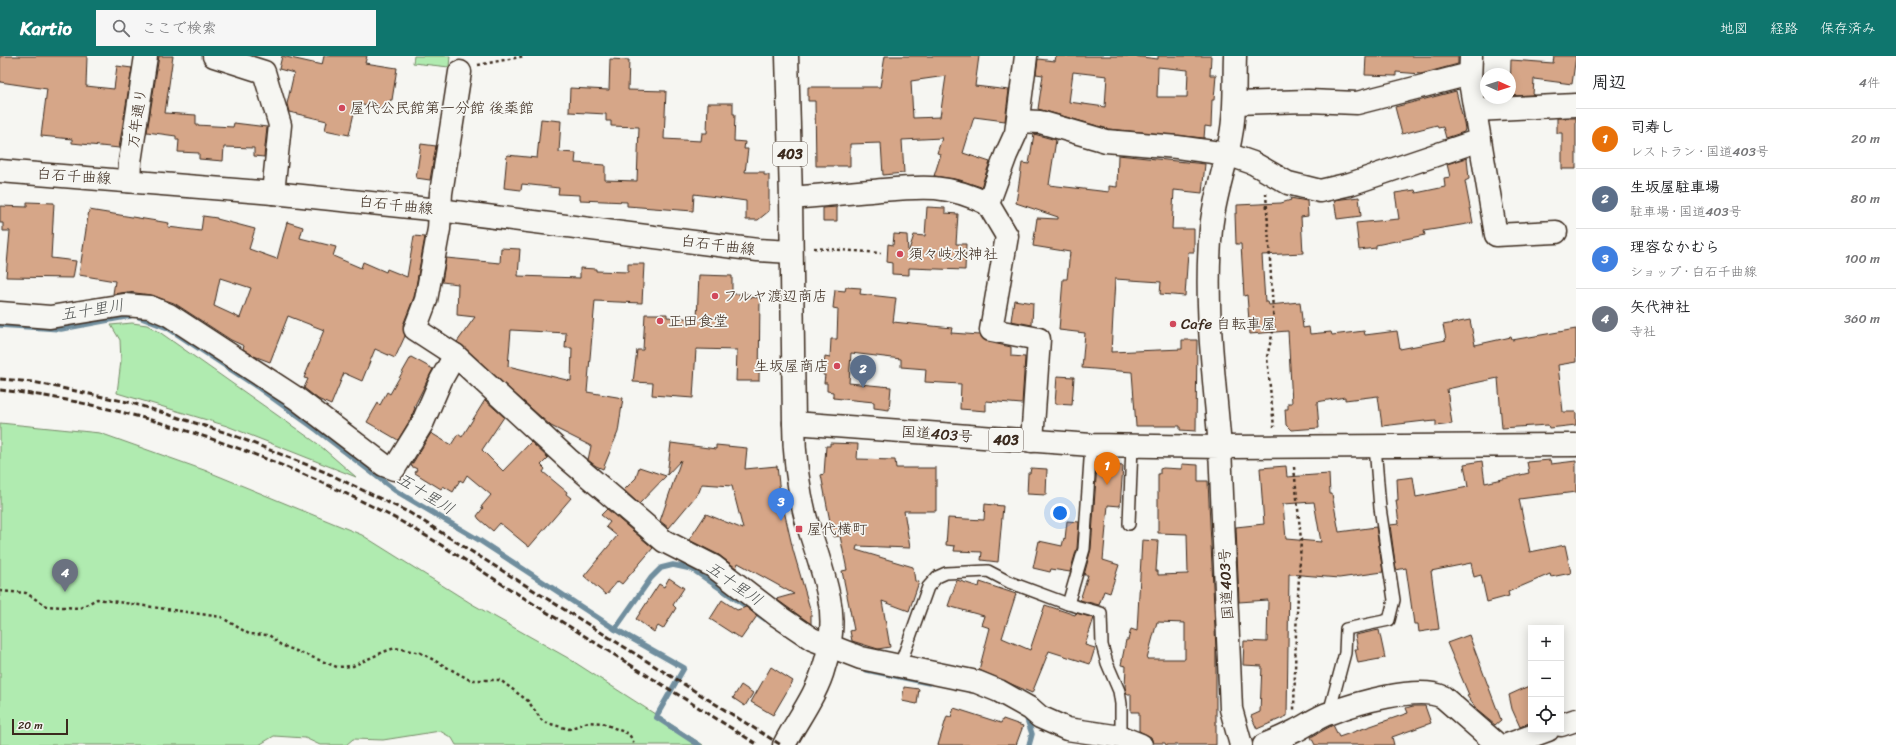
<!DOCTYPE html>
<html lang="ja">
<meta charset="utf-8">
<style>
:root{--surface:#fff;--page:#f6f6f6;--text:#202124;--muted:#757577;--line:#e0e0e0;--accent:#0f766e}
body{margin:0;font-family:Sriracha,"Klee One",sans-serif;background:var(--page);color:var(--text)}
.controls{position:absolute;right:12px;bottom:12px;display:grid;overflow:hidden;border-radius:0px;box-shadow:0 2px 10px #0003}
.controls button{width:36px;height:36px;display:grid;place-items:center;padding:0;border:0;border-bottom:1px solid var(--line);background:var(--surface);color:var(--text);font:20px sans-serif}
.compass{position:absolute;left:1480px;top:12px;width:36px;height:36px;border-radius:50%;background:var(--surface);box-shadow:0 2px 10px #0003;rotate:93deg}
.scale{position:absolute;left:12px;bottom:10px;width:56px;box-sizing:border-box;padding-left:4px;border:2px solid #3b2a1e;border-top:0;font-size:11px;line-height:14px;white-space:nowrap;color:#3b2a1e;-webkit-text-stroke:3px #f6f6f2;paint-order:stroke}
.you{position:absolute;left:1060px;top:457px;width:14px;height:14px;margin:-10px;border:3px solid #fff;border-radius:50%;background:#1a73e8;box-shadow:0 0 0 6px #1a73e833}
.badge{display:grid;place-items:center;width:26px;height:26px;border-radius:50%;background:var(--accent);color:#fff;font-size:13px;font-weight:700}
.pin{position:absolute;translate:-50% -33px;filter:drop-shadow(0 1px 2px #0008)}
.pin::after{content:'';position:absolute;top:21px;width:14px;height:12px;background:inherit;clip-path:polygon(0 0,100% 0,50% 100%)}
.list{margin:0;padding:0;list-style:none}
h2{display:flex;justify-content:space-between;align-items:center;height:52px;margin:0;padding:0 16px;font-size:17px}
h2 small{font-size:13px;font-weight:400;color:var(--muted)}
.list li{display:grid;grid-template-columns:26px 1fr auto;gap:12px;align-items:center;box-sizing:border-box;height:60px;padding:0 16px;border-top:1px solid var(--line)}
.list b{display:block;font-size:15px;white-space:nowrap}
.list p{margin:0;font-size:13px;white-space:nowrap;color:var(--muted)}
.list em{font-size:13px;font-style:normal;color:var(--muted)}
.icon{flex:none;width:22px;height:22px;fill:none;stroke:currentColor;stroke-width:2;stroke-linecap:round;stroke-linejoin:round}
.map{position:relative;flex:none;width:1576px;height:689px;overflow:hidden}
header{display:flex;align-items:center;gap:24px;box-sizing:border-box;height:56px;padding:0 20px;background:var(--accent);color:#fff}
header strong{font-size:19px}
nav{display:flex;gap:22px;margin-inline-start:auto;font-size:14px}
.search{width:280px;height:36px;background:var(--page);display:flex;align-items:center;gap:10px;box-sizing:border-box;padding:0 14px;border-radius:0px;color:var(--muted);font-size:15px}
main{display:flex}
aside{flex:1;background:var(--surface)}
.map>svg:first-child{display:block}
</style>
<header>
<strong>Kartio</strong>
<div class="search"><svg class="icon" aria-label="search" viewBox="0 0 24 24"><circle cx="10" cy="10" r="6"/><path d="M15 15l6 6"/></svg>ここで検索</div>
<nav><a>地図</a><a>経路</a><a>保存済み</a></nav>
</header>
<main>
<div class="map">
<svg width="1576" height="689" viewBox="0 0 1576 689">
<rect width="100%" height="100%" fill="#f6f6f2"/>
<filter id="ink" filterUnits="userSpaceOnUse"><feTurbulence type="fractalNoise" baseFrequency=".025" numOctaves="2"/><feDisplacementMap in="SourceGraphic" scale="8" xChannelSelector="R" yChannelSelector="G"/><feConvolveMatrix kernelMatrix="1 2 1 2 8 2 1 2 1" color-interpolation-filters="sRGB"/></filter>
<g filter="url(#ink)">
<g fill="#b0ebb0" stroke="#768a67">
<path d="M414,0H450L449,11L413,7Z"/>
<path d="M132,267L147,269L158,275L318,388L356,421L227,370L117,337L121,305L120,284L111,269Z"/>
<path d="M0,367L100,377L204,414L362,479L472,548L568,602L703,689H456L452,682L440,675L383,684L353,683L346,689H320L305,682L274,680L259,689H0Z"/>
</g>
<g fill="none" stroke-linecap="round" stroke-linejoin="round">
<g stroke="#6f8e9e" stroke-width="5.5">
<path d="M139,261L168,272L259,332L317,374L396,435L479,484L615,573L651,522L661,512L673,509L692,513L765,563"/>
<path d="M0,269L61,273L130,260"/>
<path d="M615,573L684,612L656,661L699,689"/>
<path d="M867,614L929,627"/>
<path d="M1026,660L1032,678L1029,689"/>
</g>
</g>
<g fill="#d6a688" stroke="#3b2a1e" fill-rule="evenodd">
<path d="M0,0H87L86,30L114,33L117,10L132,12L119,92L72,87V83L41,80L47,33L0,26Z"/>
<path d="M159,0H173L165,57L196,59V69L233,71L234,67L267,71L264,101L254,100V92L224,91L223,105L199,103V97L178,96L179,84H176V80L147,76Z"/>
<path d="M282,0L322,9L324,0H367L365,7L397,12L392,44H390L388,53L356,48L349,79L325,74L327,65L289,56L287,48L294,17L279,13Z"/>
<path d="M885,0H979L975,30L1009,34L1005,65L974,61L963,97L990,106L981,131L960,124L934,120L941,98L937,97L942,82L902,84L904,117L883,119L881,87L850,88V110H816L815,45H808V31H880ZM946,20L940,61L913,62L911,25Z"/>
<path d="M1056,0H1133L1158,3V0H1211L1210,19H1216L1214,44H1212L1211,71L1205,70L1204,82L1108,73L1038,53L1043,19L1036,18L1038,3L1055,5ZM1158,11L1188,14L1187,41H1157ZM1073,16L1107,20L1105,51L1069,46Z"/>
<path d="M1366,0H1458V8L1421,18L1396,16V20L1365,19Z"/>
<path d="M1554,0H1576L1572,28L1534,23L1533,39L1510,40L1511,4L1553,7Z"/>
<path d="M610,3L629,4L628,34L666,35L664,83L701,85L702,77H707L708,47H733V58H735L734,85L745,86L744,93H748L745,116H764V119H769V155L758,164H746V145L694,138L693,155L627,150V146L580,144V139L558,138L559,132L522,128L521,134L504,132L507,99L537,102L541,63L561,65L559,96L576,97L575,107L605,109V124L637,125L639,71L611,70V65H606V58L569,56L570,32L609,34Z"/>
<path d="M1456,35L1464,67L1465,73L1464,76L1446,82L1443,71L1438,72L1437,69L1402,78L1395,51Z"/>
<path d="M1557,62H1576V113H1562V77H1557Z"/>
<path d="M1034,78L1056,84L1049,129L1109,136V130L1117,131L1118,99L1205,108L1202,137L1174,134L1172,173H1194V196H1188L1185,240L1160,238L1161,226L1115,223L1111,296L1182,293V284H1197L1196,375L1180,374V370H1136L1132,316L1082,312L1085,277L1059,274L1063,223H1067L1070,196L1033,190L1037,162L1058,163V161L1016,147L1022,107L1029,108Z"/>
<path d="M421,88L436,90L430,124L416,122Z"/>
<path d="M1467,102L1469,123L1465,125L1473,167L1424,175L1425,179L1376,189V192L1359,194L1356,167L1399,163L1395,137L1415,134L1416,137L1445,131L1444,122L1450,121L1447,108Z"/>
<path d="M1359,141L1361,160L1337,163L1334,144Z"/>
<path d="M1290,142L1307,145L1308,160L1301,161L1303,197L1262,199L1265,246H1268L1269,249L1300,246L1303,272L1309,271L1310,278L1331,276L1332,279L1364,275L1365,279L1397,275L1400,293L1446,284L1443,269L1470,264L1475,289L1511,281L1512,284L1576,273V306L1558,309L1563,356H1576V369L1549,372L1548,369L1502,372L1498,322L1447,333L1452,368L1436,370V365L1425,366V365L1382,370L1378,340L1345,344V341L1317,346L1319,372L1291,374L1286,369L1285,353H1288V347H1292L1288,275L1250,278L1247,239L1244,240L1241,188H1236L1235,157H1237V149L1281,147L1291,144Z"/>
<path d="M27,146L54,147L51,202L76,205L73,222L6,221L10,175H3V167H0V150L27,151Z"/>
<path d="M837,151V165H823V152Z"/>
<path d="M927,151L945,152V157L958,158L956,188H966L965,214L909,212V219L892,218V207L887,206L888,188L893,189L894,178L907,179L908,197L914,179L925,180Z"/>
<path d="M89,154L169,167L168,171L201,175L203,160L217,162V163L255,173L249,193L277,203L287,166L303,171L300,182L336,191L333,200L361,212L363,206L386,216L387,213L407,221L414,180L425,181L414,241L403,269L405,280L395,302L375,293L362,325L344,317L331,349L318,343L304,332L308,323L304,322L324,274L288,260L270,306L254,300L243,293L244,290L231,284L174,247L151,239L128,236L113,238L115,225L79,219ZM220,222L251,232L240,262L214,250Z"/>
<path d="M501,192L520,193L518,220L580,222V212L596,213V215L628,216V208H644L642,247L595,245L587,336L623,342L618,376L603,413L596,410L588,404L591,390L551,370L457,286L475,261L457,259L458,228L442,226L446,202L500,207ZM511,274L566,277L565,292H572L571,325L508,310Z"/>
<path d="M699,219L732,220V238H749L748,241L760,242L759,325H736L737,294L696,293L693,342L652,339L653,327L633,326L637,294H643L645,258H667V261L697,263Z"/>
<path d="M846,231L861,232L860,238L896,242L893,266L952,272L951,277L980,279L988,286L1011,291V300L1025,301L1022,348L986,345V355L960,353L961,328L925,326L926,313L901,311V303L851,297L849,327L891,331L889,354L874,352V346L833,342V336L827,335V327H824L825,319H823L825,300L830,301L831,283H837L838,253L833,252L835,234L845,235Z"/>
<path d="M1014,244L1033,247L1032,269L1011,265Z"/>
<path d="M411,301L433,313L414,351L415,352L410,364L398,384L367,366L378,347L380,349L387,336L390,338Z"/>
<path d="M1057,320L1074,321L1072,349L1055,348Z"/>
<path d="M485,344L504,361L482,394L503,415L531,386L548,402L541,409L545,413L543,416L567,436L566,438L571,442L529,491L500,467L493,475L479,463L477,460L483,452L481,451L491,439L467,419L463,426L460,424L453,436L443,430L441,433L415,417L417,413L411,410L431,377L451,389L458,378L462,381Z"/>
<path d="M671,387L716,393V389L747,392L745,413L777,410L780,437L793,494L811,556V568L776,543L794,538L738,507L736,512L719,499L689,484L706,458L743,473L732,430L702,428L699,436L669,472L660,465L681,404L667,419Z"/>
<path d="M830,387L858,388L857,403L895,404L896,412H936V455H904L910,492L857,490L856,494L913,511L915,525L919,526L909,555L882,545L890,591L878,593L852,585L850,575L854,574L842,515L847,514L840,480L833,481L821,419L824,418L826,390H830Z"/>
<path d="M1550,404L1551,408L1576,405V436L1519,443L1530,496L1565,489L1571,517L1551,521L1550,518L1508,536L1509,540L1487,546L1481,519L1474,521L1471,507L1431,515L1439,573L1419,576L1418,568H1414L1406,512L1396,514L1390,469L1399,468L1396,444H1398L1397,423L1413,421L1416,441L1468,431L1464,408L1482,405L1485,427L1529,417L1527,406Z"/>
<path d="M1097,408L1123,410L1120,450L1108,449L1103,504L1119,509L1110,537L1104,535L1099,549L1080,544L1088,519H1084L1091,493Z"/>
<path d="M1182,408L1198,409V425H1208L1216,594V689H1166L1165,687H1153L1151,681L1139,675V656H1131V638H1127L1125,632L1126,610L1121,609L1126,584H1128L1131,573L1137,575L1142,484L1158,485L1156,515H1158V519L1188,518L1187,478L1158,477V418H1160V413L1163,412L1182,413ZM1157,566L1185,567V603H1147Z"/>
<path d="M1286,410L1287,421L1329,418L1330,438H1332L1339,476L1376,471L1383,516L1339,522L1289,518L1287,660L1257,673L1251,660L1260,656L1262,610L1243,609L1244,585L1267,586L1268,544L1239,546L1236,471L1264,468L1260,412ZM1314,446L1321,486L1286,483L1283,448Z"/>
<path d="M639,411L666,420L639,448L624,434L636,422Z"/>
<path d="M1031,412L1047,413L1046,439L1027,438L1028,417H1030Z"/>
<path d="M985,448L1003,450L998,506L981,504L982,496L954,495L955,490L946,489L948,462L984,464Z"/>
<path d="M607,453L653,492L622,528L618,525L606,539L584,520L617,480L606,471L610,466L601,459Z"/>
<path d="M1067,465L1079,466L1077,492L1070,516L1051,513L1050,516L1033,512L1039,485L1062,490L1064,482L1065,483Z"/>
<path d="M669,522L684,532L673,549L676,552L663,573L658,570L654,576L636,563L659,528L664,531Z"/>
<path d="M957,524L979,531L980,526L1016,538L1002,582L1030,594L1045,549L1075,559L1076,557L1094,562L1085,589L1095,592L1090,608L1049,595L1032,637L979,614L990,572L981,569L984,560L948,550Z"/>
<path d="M722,544L737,554L746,551L757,560L741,583L710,563Z"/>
<path d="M1379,574L1385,602L1358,607L1355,593H1358L1355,579Z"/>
<path d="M1469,579L1501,664L1495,669L1478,655L1467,640L1469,639L1447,587Z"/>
<path d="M771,611L793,625L773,659L751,646Z"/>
<path d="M741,629L753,637L745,650L733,642Z"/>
<path d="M1531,629V666L1520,671L1512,653L1509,639Z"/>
<path d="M904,631L919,633L917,648L902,645Z"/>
<path d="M1413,650H1425L1431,667L1392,681L1394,689H1315L1311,681L1333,669L1339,681L1408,657L1406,652Z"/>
<path d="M954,652L1001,667L1003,663L1023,670L1016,689H938L947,660L951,661Z"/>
</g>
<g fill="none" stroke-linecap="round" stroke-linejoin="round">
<g stroke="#3b2a1e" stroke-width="14">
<g id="lane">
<path d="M1129,468L1132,390"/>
<path d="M1068,548L1084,493L1091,389"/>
<path d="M900,609L928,531L937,521L946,517L988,515L1009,526L1068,548L1101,557L1102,589L1107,607L1119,635L1121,648V681"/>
<path d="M1329,657L1345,597L1346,573L1389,564L1394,544L1380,452L1375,390"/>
</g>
</g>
<g stroke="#3b2a1e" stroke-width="25">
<g id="street">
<path d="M214,0L264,16L280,69L273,137"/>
<path d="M460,16L441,137L439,173L426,244L415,273L455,299L568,403L664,485L713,510L778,560L812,583L861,602L977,626L999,635L1031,653L1040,661L1067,673L1121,681L1141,689"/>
<path d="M1235,47L1308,45L1357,47L1470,18"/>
<path d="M1476,54L1576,49"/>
<path d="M1018,65L1040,66L1106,85L1177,91L1227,98L1253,107L1288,127L1320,135L1350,128L1480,84L1470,26L1471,0"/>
<path d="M1480,84L1496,179L1556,176"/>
<path d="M129,125L130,106L146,0"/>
<path d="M791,142C818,140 845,137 871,135C918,131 944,126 988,148L1006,99L1016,77L1026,0"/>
<path d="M988,148L1007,180L991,274L1039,283L1032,385"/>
<path d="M0,257L50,261L124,249L150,251L169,259L296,342L384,409L394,413L422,368L441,324L455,299"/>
<path d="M1561,669L1576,664"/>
<path d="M1264,689C1274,685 1285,680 1295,675C1306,670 1317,661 1330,657C1356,647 1418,629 1443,641L1498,689"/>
<path d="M1507,689L1548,674"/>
</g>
</g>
<g stroke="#3b2a1e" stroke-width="25">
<g id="secondary">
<path d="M1235,0C1234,26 1236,53 1231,79C1226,110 1214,141 1211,173C1204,246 1214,319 1220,391L1576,389"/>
<path d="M0,115L273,137L439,154L758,194L791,196"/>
<path d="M784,689C797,664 817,638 824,611C831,590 834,564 829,542C824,516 814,489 806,463C798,432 794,400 794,367"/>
</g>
</g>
<g stroke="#3b2a1e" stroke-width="25">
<path id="highway" d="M787,0L791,142L794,367L1091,389L1220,391L1231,653L1241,689"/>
</g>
<g stroke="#3b2a1e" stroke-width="2.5" stroke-dasharray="3 3" stroke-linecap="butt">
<path d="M478,9L525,0"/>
<path d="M1266,137L1274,271L1267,301L1274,371"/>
<path d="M814,192L881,197"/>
<path d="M1294,411L1301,484L1296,576L1294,654"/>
<path d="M0,535L26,537L46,550L80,552L97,543L221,561L249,578L269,579L281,589L337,611L353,610L383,596L395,592L421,597L470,624H500L528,645L543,666L569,673L588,666L602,667L629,678L635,689"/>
</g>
<use href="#lane" stroke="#f6f6f2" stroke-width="11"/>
<use href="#street" stroke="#f6f6f2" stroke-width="22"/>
<use href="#secondary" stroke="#f6f6f2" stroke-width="22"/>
<use href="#highway" stroke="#f6f6f2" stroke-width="22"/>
<g stroke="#3b2a1e" stroke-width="3" stroke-dasharray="6 3" stroke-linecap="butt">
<path d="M0,323L33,326L132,347L230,378L325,416L410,457L781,689"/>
<path d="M0,334C133,348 284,402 402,466C442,488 481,515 521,540C600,590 679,639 758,689"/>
</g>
</g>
</g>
<g fill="#d1495b" stroke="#f6f6f2" stroke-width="1.5">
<circle cx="342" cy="52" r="4"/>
<circle cx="900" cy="198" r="4"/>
<circle cx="715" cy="240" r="4"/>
<circle cx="660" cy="265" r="4"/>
<circle cx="1173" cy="268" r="4"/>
<circle cx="837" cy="310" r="4"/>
<rect x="795" y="469" width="8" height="8" rx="2"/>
</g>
<g text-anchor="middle" stroke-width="3.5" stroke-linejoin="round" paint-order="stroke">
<g fill="#f6f6f2" stroke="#73675e" stroke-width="1">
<rect x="773" y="86" width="34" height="24" rx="3"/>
<rect x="989" y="372" width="34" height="24" rx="3"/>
</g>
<g font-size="14" font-weight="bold" fill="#3b2a1e">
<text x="790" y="103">403</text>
<text x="1006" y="389">403</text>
</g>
<g font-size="15" fill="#3b2a1e" stroke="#f6f6f2" text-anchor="start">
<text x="350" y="57">屋代公民館第一分館 後薬館</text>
<text x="908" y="203">須々岐水神社</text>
<text x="723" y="245">フルヤ渡辺商店</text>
<text x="668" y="270">正田食堂</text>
<text x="1181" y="273">Cafe 自転車屋</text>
<text x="829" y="315" text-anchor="end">生坂屋商店</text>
<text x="807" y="478">屋代横町</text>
</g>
<g font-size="15" fill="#3b2a1e" stroke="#f6f6f2">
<text transform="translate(137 62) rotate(-82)" y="5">万年通り</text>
<text transform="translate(74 120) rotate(4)" y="5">白石千曲線</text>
<text transform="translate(396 149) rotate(6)" y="5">白石千曲線</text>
<text transform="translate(718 189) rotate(7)" y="5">白石千曲線</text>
<text transform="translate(937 378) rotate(4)" y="5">国道403号</text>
<text transform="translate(1226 528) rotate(-93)" y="5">国道403号</text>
</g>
<g font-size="16" font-style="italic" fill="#515453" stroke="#f6f6f2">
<text transform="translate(92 253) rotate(-9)" y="6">五十里川</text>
<text transform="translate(426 437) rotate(32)" y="6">五十里川</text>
<text transform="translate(735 527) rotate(35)" y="6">五十里川</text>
</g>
</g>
</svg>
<div class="controls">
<button>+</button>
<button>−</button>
<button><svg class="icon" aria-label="locate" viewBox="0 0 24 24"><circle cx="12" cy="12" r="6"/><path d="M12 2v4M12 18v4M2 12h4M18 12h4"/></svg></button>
</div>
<svg class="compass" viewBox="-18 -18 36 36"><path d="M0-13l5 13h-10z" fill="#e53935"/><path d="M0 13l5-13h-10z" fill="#757577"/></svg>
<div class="scale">20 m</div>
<div class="you"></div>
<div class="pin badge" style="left:1107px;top:429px;background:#e8710a">1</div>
<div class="pin badge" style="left:863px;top:332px;background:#5c6f8a">2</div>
<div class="pin badge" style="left:781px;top:465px;background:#3f7fe0">3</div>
<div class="pin badge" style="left:65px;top:536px;background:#6b7280">4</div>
</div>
<aside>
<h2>周辺<small>4件</small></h2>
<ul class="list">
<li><span class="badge" style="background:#e8710a">1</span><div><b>司寿し</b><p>レストラン · 国道403号</p></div><em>20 m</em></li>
<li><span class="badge" style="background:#5c6f8a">2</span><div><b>生坂屋駐車場</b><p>駐車場 · 国道403号</p></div><em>80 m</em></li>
<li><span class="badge" style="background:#3f7fe0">3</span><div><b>理容なかむら</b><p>ショップ · 白石千曲線</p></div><em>100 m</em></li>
<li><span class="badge" style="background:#6b7280">4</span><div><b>矢代神社</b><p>寺社</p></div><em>360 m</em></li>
</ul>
</aside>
</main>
